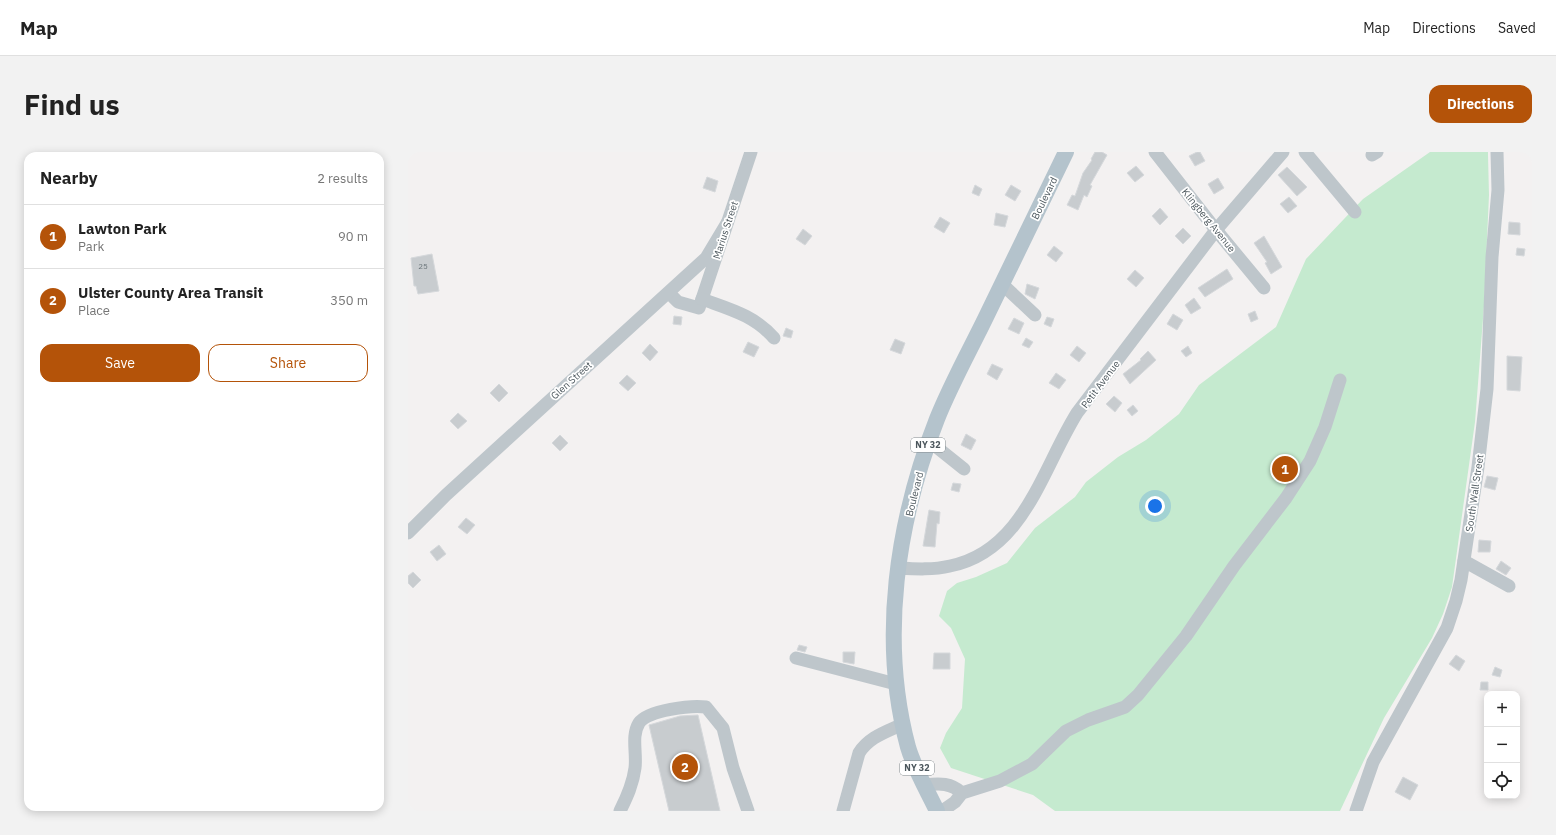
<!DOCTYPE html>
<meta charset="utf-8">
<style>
:root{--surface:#fff;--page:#f2f2f2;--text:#222;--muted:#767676;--line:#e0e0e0;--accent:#b45309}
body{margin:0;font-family:"IBM Plex Sans",sans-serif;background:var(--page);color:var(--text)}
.controls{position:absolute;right:12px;bottom:12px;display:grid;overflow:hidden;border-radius:8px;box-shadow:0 2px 10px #0003}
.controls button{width:36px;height:36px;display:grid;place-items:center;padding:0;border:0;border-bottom:1px solid var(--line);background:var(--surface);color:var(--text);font:20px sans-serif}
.you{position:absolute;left:747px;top:354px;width:14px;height:14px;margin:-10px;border:3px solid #fff;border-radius:50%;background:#1a73e8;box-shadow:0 0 0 6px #1a73e833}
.badge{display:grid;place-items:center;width:26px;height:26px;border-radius:50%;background:var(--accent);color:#fff;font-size:13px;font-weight:700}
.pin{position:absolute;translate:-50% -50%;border:2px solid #fff;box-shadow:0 1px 4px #0006}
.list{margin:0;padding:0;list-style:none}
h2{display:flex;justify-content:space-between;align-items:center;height:52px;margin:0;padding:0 16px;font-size:17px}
h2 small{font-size:13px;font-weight:400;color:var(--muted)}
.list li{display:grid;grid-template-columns:26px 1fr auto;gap:12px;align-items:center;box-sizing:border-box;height:64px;padding:0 16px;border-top:1px solid var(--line)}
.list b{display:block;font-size:15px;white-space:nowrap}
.list p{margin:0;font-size:13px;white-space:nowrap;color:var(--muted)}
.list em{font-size:13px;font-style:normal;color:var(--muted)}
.actions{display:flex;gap:8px;padding:12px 16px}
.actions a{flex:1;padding:9px 0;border:1px solid var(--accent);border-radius:12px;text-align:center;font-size:14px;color:var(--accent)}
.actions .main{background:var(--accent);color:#fff}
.icon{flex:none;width:22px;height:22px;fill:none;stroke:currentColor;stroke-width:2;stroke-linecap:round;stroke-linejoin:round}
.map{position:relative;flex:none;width:1124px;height:659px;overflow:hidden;border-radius:12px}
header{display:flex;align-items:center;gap:24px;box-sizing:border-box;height:56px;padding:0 20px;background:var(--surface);border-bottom:1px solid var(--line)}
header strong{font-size:19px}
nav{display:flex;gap:22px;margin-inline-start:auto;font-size:14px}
.intro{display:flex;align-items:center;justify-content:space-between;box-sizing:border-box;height:96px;padding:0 24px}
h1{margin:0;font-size:28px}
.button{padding:10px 18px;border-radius:12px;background:var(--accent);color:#fff;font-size:14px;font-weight:700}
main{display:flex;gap:24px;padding:0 24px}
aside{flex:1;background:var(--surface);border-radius:12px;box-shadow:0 2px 10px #0003}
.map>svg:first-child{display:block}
</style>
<header>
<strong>Map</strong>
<nav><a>Map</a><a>Directions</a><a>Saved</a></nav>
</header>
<div class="intro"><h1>Find us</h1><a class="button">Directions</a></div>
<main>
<aside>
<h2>Nearby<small>2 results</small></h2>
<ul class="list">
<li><span class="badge">1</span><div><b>Lawton Park</b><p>Park</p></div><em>90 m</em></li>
<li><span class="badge">2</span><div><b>Ulster County Area Transit</b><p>Place</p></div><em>350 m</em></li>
</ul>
<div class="actions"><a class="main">Save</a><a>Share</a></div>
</aside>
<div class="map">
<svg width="1124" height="659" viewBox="0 0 1124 659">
<rect width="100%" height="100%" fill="#f3f1f1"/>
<path fill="#c5eacf" d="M1022,0H1080V3L1081,43L1076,154L1067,270L1044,435L1035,462L1024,486L976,566L932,659H647L625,643L543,616L532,596L538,581L554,556L557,507L543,476L531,464L539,439L549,431L568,425L599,411L627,376L667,345L678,330L710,305L738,288L771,262L791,233L868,175L898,107L955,47Z"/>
<g fill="#c8cccf" stroke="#d5d8db">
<path d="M687,0H694L699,3L682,33L684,34L679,45L676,43L670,58L659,53L664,43L667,44L675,21L684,8L683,7Z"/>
<path d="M789,0H792L797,9L787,14L781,4Z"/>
<path d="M728,14L736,23L727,30L719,21Z"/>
<path d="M879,15L899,35L889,44L870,23Z"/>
<path d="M299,25L310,29L307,40L295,36Z"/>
<path d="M810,26L816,36L806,42L800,32Z"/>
<path d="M567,33L574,37L571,44L564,41Z"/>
<path d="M603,33L613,39L607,49L597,43Z"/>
<path d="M881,45L889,54L880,61L872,52Z"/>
<path d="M752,56L760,65L752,73L744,64Z"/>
<path d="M588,61L600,64L597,75L586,73Z"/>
<path d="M532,65L542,71L536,81L526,75Z"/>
<path d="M1101,70L1112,71V83L1100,82Z"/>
<path d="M775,76L783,84L775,92L767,84Z"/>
<path d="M395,77L404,84L397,93L388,87Z"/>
<path d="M856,84L874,115L863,122L857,111L859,110L846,91Z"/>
<path d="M646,94L655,101L648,110L639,103Z"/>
<path d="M1109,96L1117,97L1116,104L1108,103Z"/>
<path d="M24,102L31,139L10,142L8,134H6L3,106Z"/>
<path d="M819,117L825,127L797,145L790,136Z"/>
<path d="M727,118L736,126L728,135L719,127Z"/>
<path d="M619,132L631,136L627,147L617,142Z"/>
<path d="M786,146L793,156L783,162L777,153Z"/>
<path d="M847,159L850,167L843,170L840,162Z"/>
<path d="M765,162L775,168L769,178L759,172Z"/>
<path d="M266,164L274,165L273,173L265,172Z"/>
<path d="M639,165L646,167L643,175L636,172Z"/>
<path d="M606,166L616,171L611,182L600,177Z"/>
<path d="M378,176L385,179L383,186L375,184Z"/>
<path d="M618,186L625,190L621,196L614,193Z"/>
<path d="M487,187L497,191L493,202L482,198Z"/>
<path d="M340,190L351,195L346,205L335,200Z"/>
<path d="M242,192L250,200L242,209L234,201Z"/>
<path d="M669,194L678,201L671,210L662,203Z"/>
<path d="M780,194L784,201L778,205L773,199Z"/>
<path d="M740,199L748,208L722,232L715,222L733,208L732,207Z"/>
<path d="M1099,204L1114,205L1112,239L1099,238Z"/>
<path d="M584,212L595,217L589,228L579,222Z"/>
<path d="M648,221L658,228L651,237L641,231Z"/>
<path d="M219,223L228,231L220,239L211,231Z"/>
<path d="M91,232L100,241L91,250L82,241Z"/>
<path d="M706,244L714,251L707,260L698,252Z"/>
<path d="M725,253L730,259L724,264L719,258Z"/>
<path d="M50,261L59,269L50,277L42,269Z"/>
<path d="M558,282L568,288L563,298L553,293Z"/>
<path d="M152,283L160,291L152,299L144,291Z"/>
<path d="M1079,324L1090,326L1087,338L1076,335Z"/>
<path d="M545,331L553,332L551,340L543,338Z"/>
<path d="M521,358L532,360L531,372L529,371L527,395L515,394Z"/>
<path d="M58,366L67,373L59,382L50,375Z"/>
<path d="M1071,388L1083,389L1082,400H1070Z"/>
<path d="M31,393L38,402L29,409L22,400Z"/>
<path d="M1093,409L1103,416L1098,423L1088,417Z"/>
<path d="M5,420L13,428L5,436L0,431V424Z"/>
<path d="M391,493L399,495L397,500L389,498Z"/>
<path d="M435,500H447L446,512L435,510Z"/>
<path d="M526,501H542V517H525Z"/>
<path d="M1048,503L1057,509L1051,519L1041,512Z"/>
<path d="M1087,515L1094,518L1092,525L1084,523Z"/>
<path d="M1073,530H1080V538H1072Z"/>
<path d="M290,563L312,659H261L241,573L272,564Z"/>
<path d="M995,625L1010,633L1002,648L987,640Z"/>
</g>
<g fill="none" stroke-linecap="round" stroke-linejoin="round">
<g stroke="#bec6cb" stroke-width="13">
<path d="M747,0L808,78L856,136"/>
<path d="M897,0L947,60"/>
<path d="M964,3L969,0"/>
<path d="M594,132L627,163"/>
<path d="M261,141L270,150L291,156L343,0"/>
<path d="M294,147C321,157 346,163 366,186"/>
<path d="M521,289L556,317"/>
<path d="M0,381L38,343L298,106L319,71"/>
<path d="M1056,409L1101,434"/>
<path d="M490,416C508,417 525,418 542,414C616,399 634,317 669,261L808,78L875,0"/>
<path d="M388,506L488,532"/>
<path d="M517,633C532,631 543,631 554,641"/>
<path d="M212,659C219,645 225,632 227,616C229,601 223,584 231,571C240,558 284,553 298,555L315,576L325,616L340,659"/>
<path d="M435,659L451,601C461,585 478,580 495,572"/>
<path d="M534,659L547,650L554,641L592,629L624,612L658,579L680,568L717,555L730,543L778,484L826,414L878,346L902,309L917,275L932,228"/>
<path d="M948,659L965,610L1039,476L1048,449L1053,428L1070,315L1079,237L1084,105L1090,38L1089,0"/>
</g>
<path stroke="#b4c3cc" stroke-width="16" d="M529,659C519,638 506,616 500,595C471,487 489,369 529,267C543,232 562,198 578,165C605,110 631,55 658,0"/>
</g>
<g text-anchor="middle" stroke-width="3.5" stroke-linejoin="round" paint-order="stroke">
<g font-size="8" fill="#6a7479">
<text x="15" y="117">25</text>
</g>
<g fill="#fff" stroke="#81898d" stroke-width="1">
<rect x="503" y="286" width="34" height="14" rx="3"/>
<rect x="492" y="609" width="34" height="14" rx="3"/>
</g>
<g font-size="9" font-weight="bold" fill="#4b565c">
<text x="520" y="296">NY 32</text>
<text x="509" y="619">NY 32</text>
</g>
<g font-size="10" fill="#4b565c" stroke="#fff">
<text transform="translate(636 46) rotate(-64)" y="4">Boulevard</text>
<text transform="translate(801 68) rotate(51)" y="4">Klingberg Avenue</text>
<text transform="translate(317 78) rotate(-72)" y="4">Marius Street</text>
<text transform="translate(163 228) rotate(-42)" y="4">Glen Street</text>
<text transform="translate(692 232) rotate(-53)" y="4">Petit Avenue</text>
<text transform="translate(1066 341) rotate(-82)" y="4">South Wall Street</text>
<text transform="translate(506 342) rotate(-76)" y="4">Boulevard</text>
</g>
</g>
</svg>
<div class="controls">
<button>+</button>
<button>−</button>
<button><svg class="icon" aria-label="locate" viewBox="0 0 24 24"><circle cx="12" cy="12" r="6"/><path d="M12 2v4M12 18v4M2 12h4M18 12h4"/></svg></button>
</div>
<div class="you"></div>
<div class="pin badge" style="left:877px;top:317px">1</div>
<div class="pin badge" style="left:277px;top:615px">2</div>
</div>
</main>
